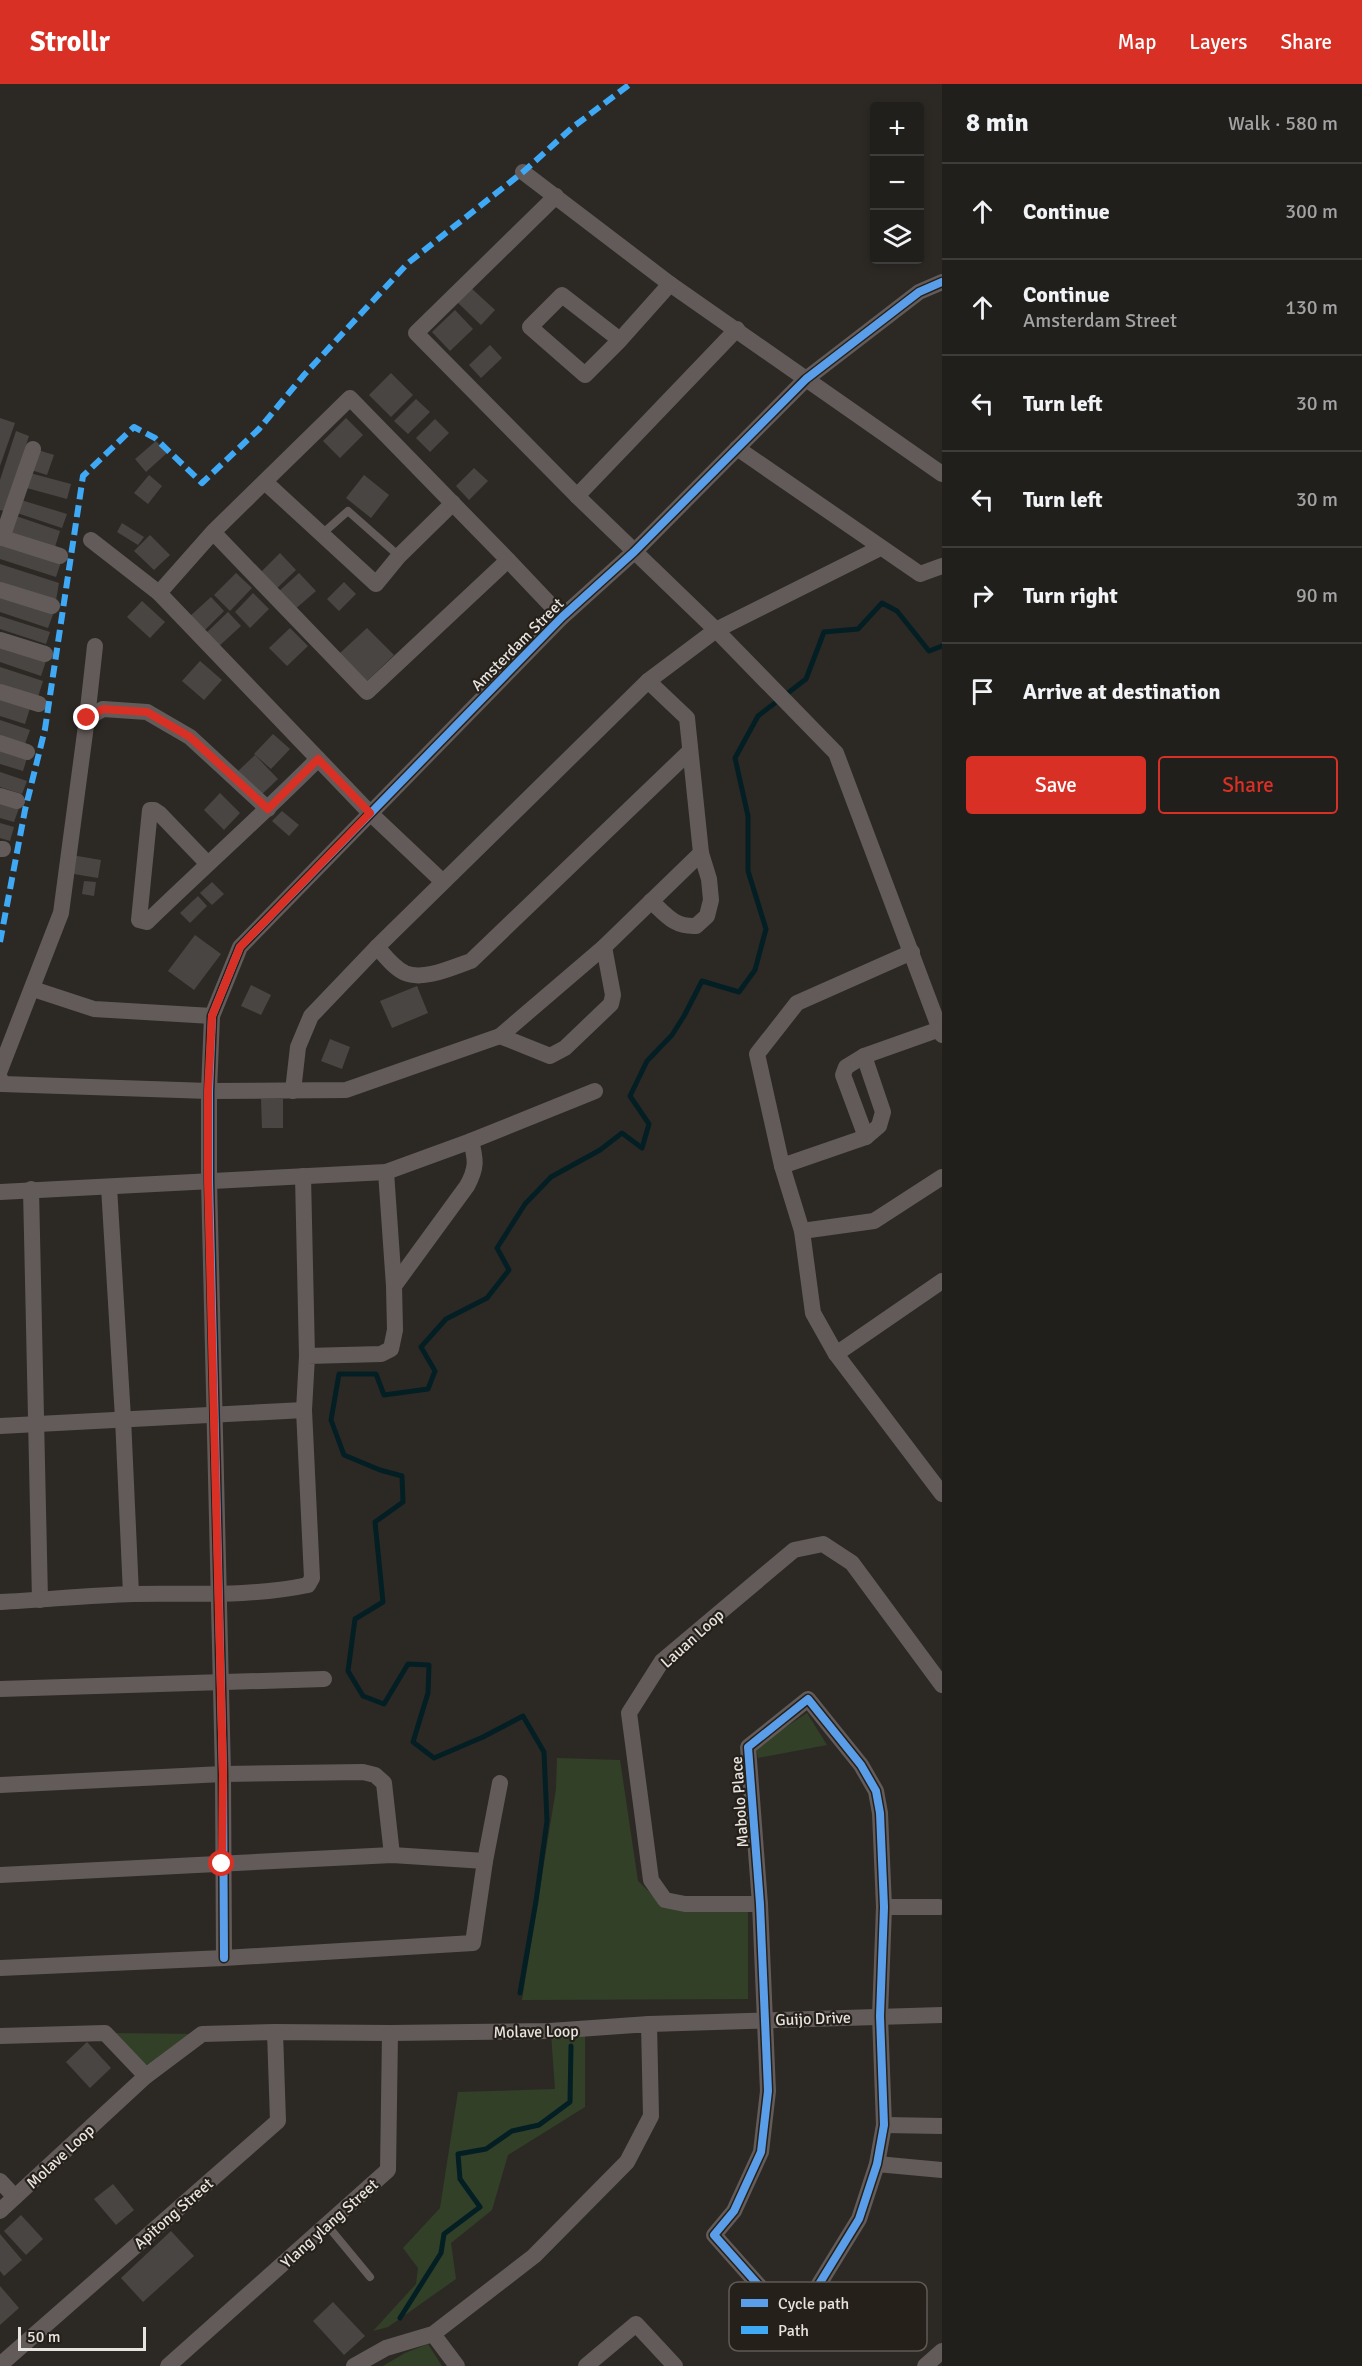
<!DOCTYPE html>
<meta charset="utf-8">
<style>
:root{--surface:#211f1c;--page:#292725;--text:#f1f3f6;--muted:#a2a2a3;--line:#3e3d3b;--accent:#d93025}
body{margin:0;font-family:Signika,sans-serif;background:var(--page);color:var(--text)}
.controls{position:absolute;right:18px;top:18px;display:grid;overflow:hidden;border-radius:6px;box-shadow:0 3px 9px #0003}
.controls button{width:54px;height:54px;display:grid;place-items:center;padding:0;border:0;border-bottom:2px solid var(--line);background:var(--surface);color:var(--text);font:30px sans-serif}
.scale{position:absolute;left:18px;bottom:15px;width:128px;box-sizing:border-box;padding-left:6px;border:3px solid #e7e3de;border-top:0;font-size:16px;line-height:21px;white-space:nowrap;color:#e7e3de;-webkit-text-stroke:4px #252019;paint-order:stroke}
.stop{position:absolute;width:18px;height:18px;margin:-14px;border:4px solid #d93025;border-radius:50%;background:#fff}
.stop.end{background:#d93025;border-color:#fff;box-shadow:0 2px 6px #0008}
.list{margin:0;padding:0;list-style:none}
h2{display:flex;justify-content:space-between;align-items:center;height:78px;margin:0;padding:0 24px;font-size:26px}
h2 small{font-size:20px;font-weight:400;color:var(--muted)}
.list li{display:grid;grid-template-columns:39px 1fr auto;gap:18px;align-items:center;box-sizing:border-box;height:96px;padding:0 24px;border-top:2px solid var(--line)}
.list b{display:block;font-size:22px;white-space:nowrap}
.list p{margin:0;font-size:20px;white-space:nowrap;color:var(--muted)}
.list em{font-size:20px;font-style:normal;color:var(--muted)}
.actions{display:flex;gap:12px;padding:18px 24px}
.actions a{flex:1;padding:14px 0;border:2px solid var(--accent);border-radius:6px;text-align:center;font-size:21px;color:var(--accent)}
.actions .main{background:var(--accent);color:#fff}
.icon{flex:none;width:33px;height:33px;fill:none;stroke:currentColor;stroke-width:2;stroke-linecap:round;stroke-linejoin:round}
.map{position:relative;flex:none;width:942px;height:2282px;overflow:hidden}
header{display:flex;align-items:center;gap:36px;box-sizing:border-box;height:84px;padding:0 30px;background:var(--accent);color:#fff}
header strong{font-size:28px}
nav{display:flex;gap:33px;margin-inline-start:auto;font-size:21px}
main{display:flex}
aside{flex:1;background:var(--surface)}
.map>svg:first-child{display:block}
</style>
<header>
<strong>Strollr</strong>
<nav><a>Map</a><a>Layers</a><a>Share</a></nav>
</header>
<main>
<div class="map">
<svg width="942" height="2282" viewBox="0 0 942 2282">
<rect width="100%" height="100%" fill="#2c2925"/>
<g fill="#324028">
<path d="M807,1629L827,1661L758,1674L756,1663Z"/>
<path d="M557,1674L620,1676L638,1797L662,1820L748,1822V1915L522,1916L556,1705Z"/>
<path d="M585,1948V2023L508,2071L492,2126L451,2159L456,2195L388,2243L373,2247L416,2200L418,2184L403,2164L440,2124L458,2008L555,2005L551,1949Z"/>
<path d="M105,1949L202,1950L146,1992Z"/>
<path d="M428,2260L442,2282H383L405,2269Z"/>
</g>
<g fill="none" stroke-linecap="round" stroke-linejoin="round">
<g stroke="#041f24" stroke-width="5">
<path d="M520,1909L536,1817L547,1737L544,1668L523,1632L483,1653L434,1674L413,1658L428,1609L429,1581L408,1580L384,1620L363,1612L348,1587L355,1535L383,1518L375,1438L403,1418L402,1392L380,1386L344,1371L331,1336L339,1290H376L384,1311L428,1305L435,1287L421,1263L446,1235L487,1214L509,1186L497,1164L525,1120L551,1093L600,1066L622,1049L642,1064L649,1040L630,1012L647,977L672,951L684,932L702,897L739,908L755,886L766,845L748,787V732L735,674L758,632L806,595L824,548L858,545L882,519L897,527L929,567L942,562"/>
<path d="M400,2234L441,2169L444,2150L480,2123L460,2095L458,2070L486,2065L512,2047L539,2041L570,2018L571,1962"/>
</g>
</g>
<g fill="#494543">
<path d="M470,203L495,226L481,241L456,217Z"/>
<path d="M455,226L473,245L450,267L432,248Z"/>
<path d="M490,261L502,274L481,294L469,281Z"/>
<path d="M391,289L413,311L391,333L369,311Z"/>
<path d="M416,315L430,328L408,350L394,337Z"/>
<path d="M0,334L15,339L0,382Z"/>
<path d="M346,334L363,351L340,374L323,357Z"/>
<path d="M435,335L449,349L430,368L416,354Z"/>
<path d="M16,347L29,352L4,427L0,426V396Z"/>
<path d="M156,357L167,369L146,388L135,375Z"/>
<path d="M38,366L54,371L47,391L31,386Z"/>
<path d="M474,384L488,397L469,416L456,402Z"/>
<path d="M26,388L71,400L67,415L23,403Z"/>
<path d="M149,391L162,402L148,420L134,409Z"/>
<path d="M364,391L389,411L371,434L346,414Z"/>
<path d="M21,416L67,430L62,444L17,429Z"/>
<path d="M13,431L60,447L55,463L8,447Z"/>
<path d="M122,439L144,453L138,461L117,448Z"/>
<path d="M150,451L170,471L154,486L134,467Z"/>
<path d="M0,458L61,478L56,493L0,475Z"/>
<path d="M280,469L296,486L274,507L258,491Z"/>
<path d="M0,480L59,499L56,516L0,501Z"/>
<path d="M236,489L252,504L230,527L214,511Z"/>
<path d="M299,489L316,507L293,527L277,509Z"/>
<path d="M344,498L356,510L339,527L327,515Z"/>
<path d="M253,509L269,525L250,544L235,528Z"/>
<path d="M0,510L54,528L48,544L0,528Z"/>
<path d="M211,513L224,527L202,549L188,534Z"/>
<path d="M142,517L165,538L150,554L127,533Z"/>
<path d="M228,528L241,542L218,563L205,550Z"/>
<path d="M0,532L50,548L46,560L0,545Z"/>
<path d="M290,544L308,562L287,582L269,564Z"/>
<path d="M367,544L394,571L367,597L340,569Z"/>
<path d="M0,562L46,577L41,592L0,578Z"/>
<path d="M200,577L222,596L204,616L182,597Z"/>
<path d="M0,583L43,597L38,613L0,600Z"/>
<path d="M0,614L30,624L25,640L0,632Z"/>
<path d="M0,636L30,646L25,660L0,652Z"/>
<path d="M273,650L290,665L271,685L254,670Z"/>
<path d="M0,666L27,674L23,687L0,680Z"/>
<path d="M255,671L278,695L259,713L236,689Z"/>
<path d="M0,688L27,697L22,710L0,703Z"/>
<path d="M220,709L240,729L224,746L204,726Z"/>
<path d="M0,717L19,724L14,738L0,734Z"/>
<path d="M282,727L299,741L289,752L272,737Z"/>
<path d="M0,739L14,743L10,757L0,754Z"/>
<path d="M71,771L101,776L98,794L68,789Z"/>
<path d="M84,797L96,798L94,812L82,810Z"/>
<path d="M212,798L224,810L212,821L200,809Z"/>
<path d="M198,812L207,822L190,839L180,829Z"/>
<path d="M195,851L221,870L194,906L168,887Z"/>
<path d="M251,901L271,911L261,931L241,922Z"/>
<path d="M417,902L428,929L392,944L380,917Z"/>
<path d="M330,955L350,963L342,985L321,977Z"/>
<path d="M261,1015H283V1044H262Z"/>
<path d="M87,1958L111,1984L90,2004L66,1978Z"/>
<path d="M113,2100L134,2126L116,2141L94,2115Z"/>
<path d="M21,2131L43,2155L26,2171L4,2147Z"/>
<path d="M171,2147L194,2172L143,2218L121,2194Z"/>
<path d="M0,2150L22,2176L4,2192L0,2187Z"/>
<path d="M0,2202L19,2224L0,2241Z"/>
<path d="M333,2218L365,2252L344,2271L313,2237Z"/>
</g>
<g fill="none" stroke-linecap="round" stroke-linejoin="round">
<g stroke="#635b5a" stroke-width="8">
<path d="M322,450L348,427L399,472"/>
<path d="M327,2141L370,2193"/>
</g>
<g stroke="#635b5a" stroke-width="16">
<path d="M523,88L670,200L942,390"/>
<path d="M556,112L416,249L577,412L716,546L836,669L942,951"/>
<path d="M620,256L562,211L530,243L585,291L620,256L670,200"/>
<path d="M737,364L920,490L942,482"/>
<path d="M265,398L376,500L399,472L453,419"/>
<path d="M577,412L737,245"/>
<path d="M0,453L60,472"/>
<path d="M2,454L33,365"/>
<path d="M91,456L159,509L370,729L442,797"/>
<path d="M508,476L562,533"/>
<path d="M0,506L52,522"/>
<path d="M159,509L213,448L350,314L508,476L367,608L213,448"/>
<path d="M0,556L45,570"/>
<path d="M648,597L687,634L701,769L709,795L711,816L707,832L696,842C674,843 666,831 651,817"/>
<path d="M0,608L39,620"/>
<path d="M87,634L95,562"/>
<path d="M0,659L27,668"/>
<path d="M690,667L471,877C453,883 424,897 405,889C394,884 385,872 377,863L648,597L716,546L880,464"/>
<path d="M0,712L17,717"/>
<path d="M0,765H3"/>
<path d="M207,779L160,730L154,726H150L139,836L147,838C204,783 262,731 318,675"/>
<path d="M912,868L797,919L757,970L782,1082L802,1147L813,1229L836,1270L942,1410"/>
<path d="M33,905L94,925L212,932"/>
<path d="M500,952L550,972L565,964L611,920L613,911L604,863"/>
<path d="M864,972L846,983L843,991L866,1053"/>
<path d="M0,986L61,829L87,634L103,625L147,628L190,653L268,725"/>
<path d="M0,994L2,1000L209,1007L346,1006L500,952L604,863L701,769"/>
<path d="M293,1007L298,963L311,932L377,863"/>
<path d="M471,1057L595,1007"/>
<path d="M782,1082L866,1053L879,1042L883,1028L864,972L940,945"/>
<path d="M386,1088L394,1202"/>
<path d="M303,1092L307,1272"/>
<path d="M109,1103L123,1334L131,1510"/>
<path d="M31,1105L40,1516"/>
<path d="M0,1108L386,1088L471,1057C476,1076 477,1084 467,1102L394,1202L395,1246L391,1265L381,1270L307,1272L304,1326L312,1494L308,1501C252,1513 191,1509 134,1510C89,1511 44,1516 0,1518"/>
<path d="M802,1147L874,1137L942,1093"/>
<path d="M836,1270L942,1197"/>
<path d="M0,1342L304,1326"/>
<path d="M0,1605L324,1595"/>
<path d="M808,1615L861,1681L876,1707L880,1729L884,1823L880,1932L884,2041L877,2080L859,2135L794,2241L714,2151L734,2127L761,2068L768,2007L760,1820L748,1663Z"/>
<path d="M0,1701L223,1690L363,1688L375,1691L384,1699L392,1771"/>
<path d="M0,1791L392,1771L485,1777"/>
<path d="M760,1820H685L665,1816L651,1796L629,1629L662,1577L794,1466L823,1460L852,1479L942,1601"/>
<path d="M884,1823H939"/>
<path d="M224,1874L223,1690L209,1096V1007L212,932L240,863L562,533L634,468L806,295L919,208L942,198"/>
<path d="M0,1884L224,1874L473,1859L485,1777L500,1699"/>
<path d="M649,1940L942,1931"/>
<path d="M0,1952L105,1949L146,1992"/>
<path d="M884,2041L942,2042"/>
<path d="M877,2080L942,2086"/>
<path d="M0,2097L15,2113"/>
<path d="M0,2127L146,1992L202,1950L275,1948L390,1949L550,1947L649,1940L651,2032L627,2078L534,2172L433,2250L386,2264L354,2282"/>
<path d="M433,2250L457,2282"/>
<path d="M0,2281L278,2037L275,1948"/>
<path d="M168,2282L388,2086L390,1949"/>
<path d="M586,2282L636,2240L675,2282"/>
<path d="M925,2282L942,2267"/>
</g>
<path stroke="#3fa9f5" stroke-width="6" stroke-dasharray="12 6" stroke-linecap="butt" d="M0,858L25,726L45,645L83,392L134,343L155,354L202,399L259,345L304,291L408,179L523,88L573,43L630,0"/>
<g stroke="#252019" stroke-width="11">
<g id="cycleway">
<path d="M808,1615L861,1681L876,1707L880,1729L884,1823L880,1932L884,2041L877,2080L859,2135L794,2241L714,2151L734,2127L761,2068L768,2007L760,1820L748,1663Z"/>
<path d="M224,1874L223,1690L209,1096V1007L212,932L240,863L562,533L634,468L806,295L919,208L942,198"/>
</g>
</g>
<use href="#cycleway" stroke="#5a9eea" stroke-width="8"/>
</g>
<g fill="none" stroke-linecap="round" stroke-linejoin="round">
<path stroke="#d93025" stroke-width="8" d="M87,634L103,625L147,628L190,653L268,725L318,675L370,729L240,863L212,932L208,1007V1096L223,1690L222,1780"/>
</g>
<g text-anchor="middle" stroke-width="4.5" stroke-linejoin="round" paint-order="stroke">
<g font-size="16" fill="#e7e3de" stroke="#252019">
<text transform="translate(517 560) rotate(-45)" y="6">Amsterdam Street</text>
<text transform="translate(692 1554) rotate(-42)" y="6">Lauan Loop</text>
<text transform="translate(739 1718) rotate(-94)" y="6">Mabolo Place</text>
<text transform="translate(813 1934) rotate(-2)" y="6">Guijo Drive</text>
<text transform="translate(536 1947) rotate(-1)" y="6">Molave Loop</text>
<text transform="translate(60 2072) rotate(-43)" y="6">Molave Loop</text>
<text transform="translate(173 2129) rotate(-41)" y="6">Apitong Street</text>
<text transform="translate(329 2139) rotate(-42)" y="6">Ylang ylang Street</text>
</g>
</g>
<rect x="729" y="2198" width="198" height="69" rx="9" fill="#252019" stroke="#5f5a54" stroke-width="1.5"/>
<rect x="741" y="2215" width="27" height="8" fill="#5a9eea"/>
<rect x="741" y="2242" width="27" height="8" fill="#3fa9f5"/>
<g font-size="16" fill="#e7e3de">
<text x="778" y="2225">Cycle path</text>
<text x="778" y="2252">Path</text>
</g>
</svg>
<div class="controls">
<button>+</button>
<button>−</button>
<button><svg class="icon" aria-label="layers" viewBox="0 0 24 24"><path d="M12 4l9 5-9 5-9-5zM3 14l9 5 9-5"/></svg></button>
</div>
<div class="scale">50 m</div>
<div class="stop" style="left:222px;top:1780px"></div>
<div class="stop end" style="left:87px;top:634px"></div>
</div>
<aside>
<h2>8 min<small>Walk · 580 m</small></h2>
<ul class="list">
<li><svg class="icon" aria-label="ahead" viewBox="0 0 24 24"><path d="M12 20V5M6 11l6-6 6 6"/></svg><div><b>Continue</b></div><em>300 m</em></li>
<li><svg class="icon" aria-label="ahead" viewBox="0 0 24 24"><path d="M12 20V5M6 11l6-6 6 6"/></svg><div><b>Continue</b><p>Amsterdam Street</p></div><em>130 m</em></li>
<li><svg class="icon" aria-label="left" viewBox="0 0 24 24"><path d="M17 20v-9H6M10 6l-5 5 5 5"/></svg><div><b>Turn left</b></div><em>30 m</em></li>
<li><svg class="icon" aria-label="left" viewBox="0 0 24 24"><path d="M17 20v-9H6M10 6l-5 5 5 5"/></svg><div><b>Turn left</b></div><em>30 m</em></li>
<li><svg class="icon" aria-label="right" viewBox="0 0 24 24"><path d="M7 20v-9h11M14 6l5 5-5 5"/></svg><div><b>Turn right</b></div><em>90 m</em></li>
<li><svg class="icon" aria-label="arrive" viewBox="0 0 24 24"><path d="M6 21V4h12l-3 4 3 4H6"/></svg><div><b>Arrive at destination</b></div></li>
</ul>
<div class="actions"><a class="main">Save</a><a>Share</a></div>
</aside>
</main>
